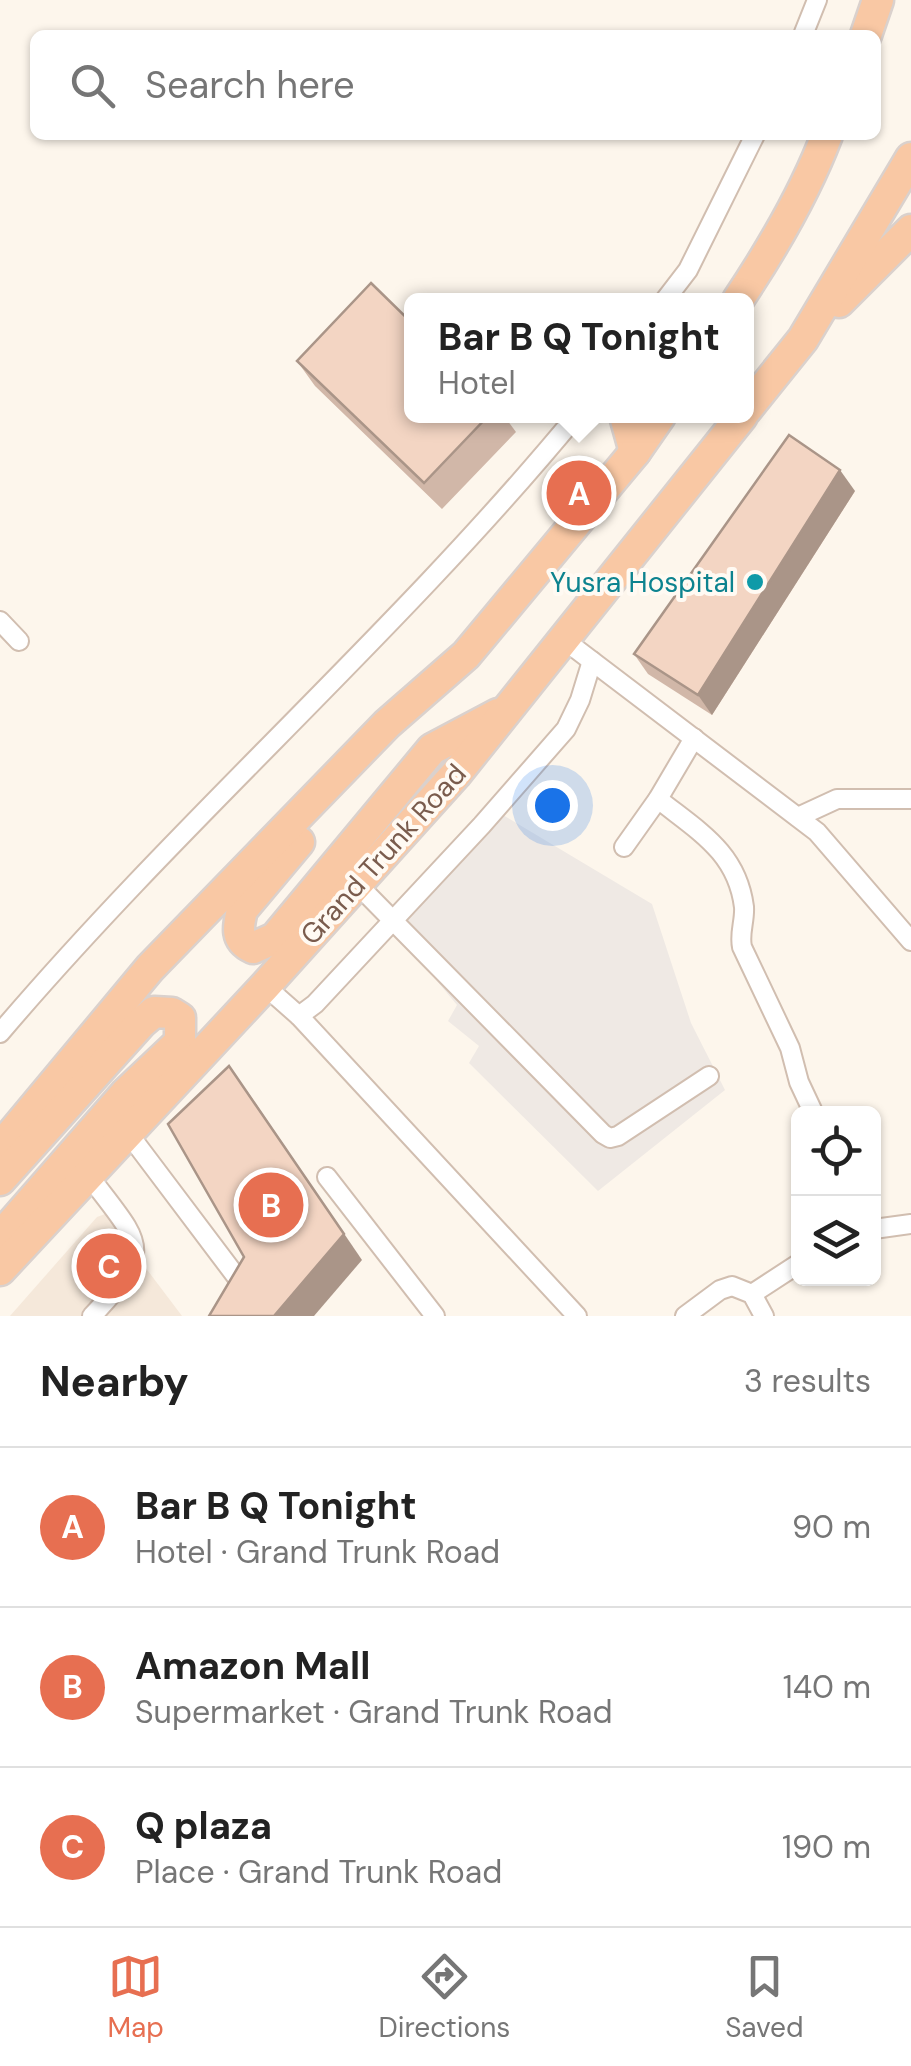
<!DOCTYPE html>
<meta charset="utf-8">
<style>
:root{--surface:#fff;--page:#f6f6f6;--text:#222;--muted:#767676;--line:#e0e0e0;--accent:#e76f51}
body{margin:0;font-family:"DM Sans",sans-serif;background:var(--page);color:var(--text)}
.controls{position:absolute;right:30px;bottom:30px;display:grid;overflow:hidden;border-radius:15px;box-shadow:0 2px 8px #0004}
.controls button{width:90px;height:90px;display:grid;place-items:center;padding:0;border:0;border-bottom:2px solid var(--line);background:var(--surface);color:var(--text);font:50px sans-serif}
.you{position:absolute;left:552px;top:805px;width:35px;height:35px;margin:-25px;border:8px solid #fff;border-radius:50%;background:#1a73e8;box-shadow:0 0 0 15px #1a73e833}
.badge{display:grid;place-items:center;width:65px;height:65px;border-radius:50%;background:var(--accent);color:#fff;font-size:32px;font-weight:700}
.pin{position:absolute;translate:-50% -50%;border:5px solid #fff;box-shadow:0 2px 10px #0006}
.popup{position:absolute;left:404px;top:293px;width:350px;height:130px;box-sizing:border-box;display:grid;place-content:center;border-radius:15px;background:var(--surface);filter:drop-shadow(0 2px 8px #0005);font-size:32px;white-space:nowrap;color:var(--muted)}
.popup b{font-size:38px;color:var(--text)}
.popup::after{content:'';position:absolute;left:50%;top:100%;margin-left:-20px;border:20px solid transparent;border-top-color:var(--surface)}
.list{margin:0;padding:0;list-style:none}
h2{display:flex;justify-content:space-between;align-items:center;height:130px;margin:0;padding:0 40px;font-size:42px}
h2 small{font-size:32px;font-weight:400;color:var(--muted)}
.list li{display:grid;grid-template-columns:65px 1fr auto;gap:30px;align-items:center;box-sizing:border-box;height:160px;padding:0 40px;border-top:2px solid var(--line)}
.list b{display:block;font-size:38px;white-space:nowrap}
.list p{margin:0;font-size:32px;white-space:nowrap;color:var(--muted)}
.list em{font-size:32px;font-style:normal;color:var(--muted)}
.icon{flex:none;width:55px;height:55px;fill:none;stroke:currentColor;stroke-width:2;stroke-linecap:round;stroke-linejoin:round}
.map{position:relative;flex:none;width:911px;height:1316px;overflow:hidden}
.search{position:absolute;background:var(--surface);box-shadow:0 2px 8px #0004;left:30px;right:30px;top:30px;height:110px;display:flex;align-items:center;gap:25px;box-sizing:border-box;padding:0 35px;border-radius:15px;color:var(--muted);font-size:38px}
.sheet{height:610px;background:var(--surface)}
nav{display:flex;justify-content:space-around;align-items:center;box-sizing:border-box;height:140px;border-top:2px solid var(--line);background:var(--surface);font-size:28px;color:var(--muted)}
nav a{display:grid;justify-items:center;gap:5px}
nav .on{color:var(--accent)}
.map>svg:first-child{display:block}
</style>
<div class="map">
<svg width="911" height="1316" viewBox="0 0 911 1316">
<rect width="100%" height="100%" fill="#fdf6ec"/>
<path fill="#f5e8da" d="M105,1214L182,1316H10L97,1217Z"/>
<path fill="#efe9e4" d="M503,815L652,904L691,1023L725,1090L598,1191L469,1063L479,1046L448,1021L457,1005L392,927Z"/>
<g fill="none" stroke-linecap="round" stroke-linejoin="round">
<g stroke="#d1beb0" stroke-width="22">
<g id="minor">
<path d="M803,35L817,0"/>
<path d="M665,300L688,270L755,135"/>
<path d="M0,621L19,641"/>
<path d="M563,639L817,832L911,941"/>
<path d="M658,799C698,831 737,852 744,907C745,921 739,933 742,947L790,1048L799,1082L814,1114"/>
<path d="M798,817L837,799H911"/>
<path d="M624,847L658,799L694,738"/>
<path d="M357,884L603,1134L610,1138L618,1136L709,1076"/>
<path d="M265,986L299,1016L315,1004L482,825L566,729L580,700L592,661"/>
<path d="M299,1016L577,1316"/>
<path d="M0,1033C182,819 397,633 576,416"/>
<path d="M128,1133L266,1316"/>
<path d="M89,1176C141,1245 156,1248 92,1316"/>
<path d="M327,1177L435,1316"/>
<path d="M874,1229L911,1224"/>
<path d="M752,1294L798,1264"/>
<path d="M685,1316L720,1290L732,1286L752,1294L764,1316"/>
</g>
</g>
<g stroke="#dad1cd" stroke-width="35">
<g id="trunk">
<path d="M866,35L878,0"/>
<path d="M738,300C772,249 805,193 827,135"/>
<path d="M839,302L911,230"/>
<path d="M746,410L803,339L911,158"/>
<path d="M625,416L635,452"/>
<path d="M299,842L242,910C238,927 235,940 253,948L275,938L432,749L498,714"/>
<path d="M0,1148L150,968L387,724L466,655L635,452L660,416"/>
<path d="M0,1180L141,1023L154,1012L172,1013L180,1018V1042L125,1094L0,1237"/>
<path d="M0,1270L265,986L456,774L742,416"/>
</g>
</g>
<use href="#minor" stroke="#fff" stroke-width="18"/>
<use href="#trunk" stroke="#f9c8a4" stroke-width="30"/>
</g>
<g fill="#d1b7a8">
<path d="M297,361L412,416H504L516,432L442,509L315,386Z"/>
<path d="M855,491L712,715L648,674L634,654Z"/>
</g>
<g fill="#aa9588">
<path d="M840,470L855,491L712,715L698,695Z"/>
<path d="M247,1091L362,1260L314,1316H274Z"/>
</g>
<g fill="#f3d5c3" stroke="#aa9588" stroke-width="2.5">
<path d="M371,283L412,323V416H488L424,483L297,361Z"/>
<path d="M789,435L840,470L698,695L634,654Z"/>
<path d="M229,1066L344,1234L274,1316H209L244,1257L168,1124Z"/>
</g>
<circle fill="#0f9aa8" stroke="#fffaf3" stroke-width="4" cx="755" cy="582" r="10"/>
<g text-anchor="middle" stroke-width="8" stroke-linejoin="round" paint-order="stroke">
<g font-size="28" fill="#0d838f" stroke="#fffaf3" text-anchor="end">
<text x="735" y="592">Yusra Hospital</text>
</g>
<g font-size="28" fill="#7a5c4d" stroke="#fffaf3">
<text transform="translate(383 854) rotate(-48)" y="10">Grand Trunk Road</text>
</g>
</g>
</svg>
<div class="controls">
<button><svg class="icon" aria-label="locate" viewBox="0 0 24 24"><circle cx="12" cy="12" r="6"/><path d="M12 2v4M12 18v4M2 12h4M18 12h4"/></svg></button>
<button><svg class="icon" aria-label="layers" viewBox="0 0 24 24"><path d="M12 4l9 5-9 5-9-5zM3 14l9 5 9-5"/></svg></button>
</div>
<div class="you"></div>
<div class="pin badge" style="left:579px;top:493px">A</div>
<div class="popup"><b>Bar B Q Tonight</b>Hotel</div>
<div class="pin badge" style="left:271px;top:1205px">B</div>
<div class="pin badge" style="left:109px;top:1266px">C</div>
<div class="search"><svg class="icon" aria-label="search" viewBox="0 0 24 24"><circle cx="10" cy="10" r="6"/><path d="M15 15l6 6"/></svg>Search here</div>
</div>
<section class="sheet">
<h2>Nearby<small>3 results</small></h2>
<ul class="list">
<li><span class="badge">A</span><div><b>Bar B Q Tonight</b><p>Hotel · Grand Trunk Road</p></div><em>90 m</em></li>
<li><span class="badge">B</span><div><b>Amazon Mall</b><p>Supermarket · Grand Trunk Road</p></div><em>140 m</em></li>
<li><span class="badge">C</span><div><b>Q plaza</b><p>Place · Grand Trunk Road</p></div><em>190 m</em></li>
</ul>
</section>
<nav>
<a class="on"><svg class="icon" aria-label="map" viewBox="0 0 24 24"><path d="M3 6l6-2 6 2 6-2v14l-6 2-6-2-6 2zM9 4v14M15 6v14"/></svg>Map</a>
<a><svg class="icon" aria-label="directions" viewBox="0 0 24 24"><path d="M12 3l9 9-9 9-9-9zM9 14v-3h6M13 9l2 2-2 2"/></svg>Directions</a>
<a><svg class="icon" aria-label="saved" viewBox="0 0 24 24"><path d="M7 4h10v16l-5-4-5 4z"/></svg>Saved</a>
</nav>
